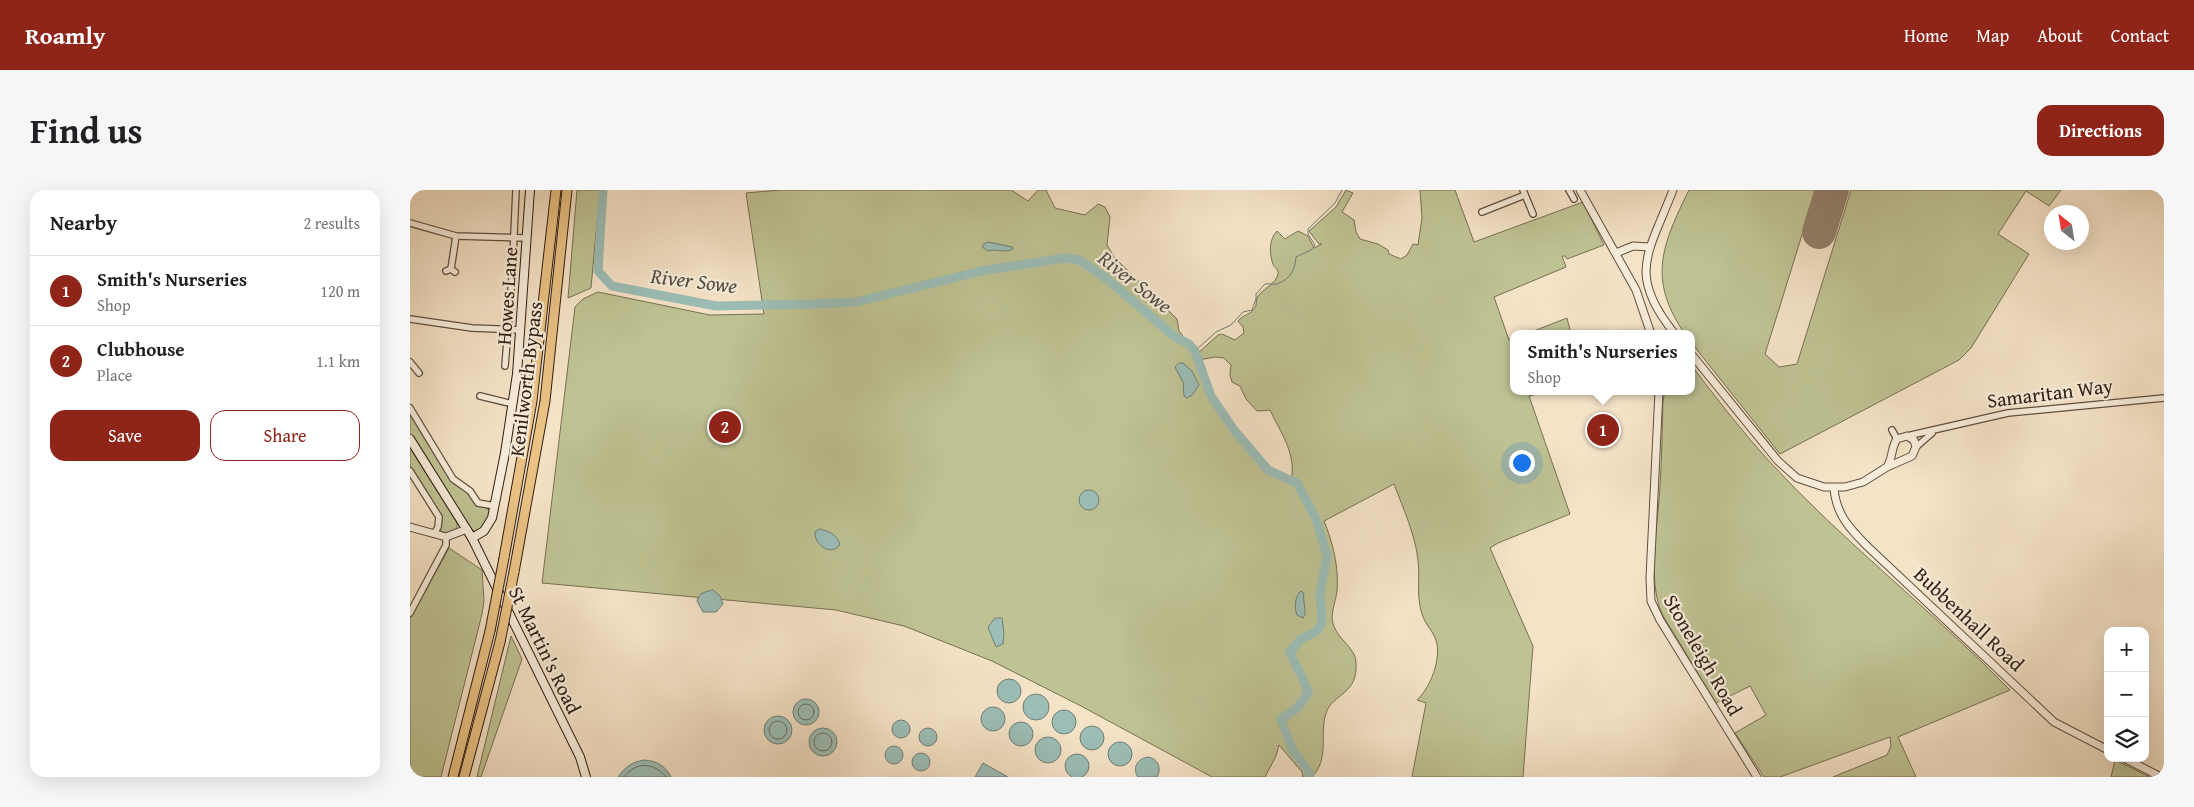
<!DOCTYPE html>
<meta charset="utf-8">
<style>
:root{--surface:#fff;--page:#f6f6f6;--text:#202124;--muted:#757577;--line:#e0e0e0;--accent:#8f2418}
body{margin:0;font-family:"Gentium Book Plus",serif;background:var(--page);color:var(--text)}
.controls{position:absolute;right:15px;bottom:15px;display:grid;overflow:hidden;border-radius:10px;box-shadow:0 5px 20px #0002}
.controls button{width:45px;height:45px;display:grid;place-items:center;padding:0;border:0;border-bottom:1px solid var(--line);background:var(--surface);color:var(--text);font:25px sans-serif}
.compass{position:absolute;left:1634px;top:15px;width:45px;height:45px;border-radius:50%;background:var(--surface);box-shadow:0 5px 20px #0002;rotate:330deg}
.you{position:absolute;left:1111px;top:272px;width:18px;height:18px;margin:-12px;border:4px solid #fff;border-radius:50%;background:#1a73e8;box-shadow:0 0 0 8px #1a73e833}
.badge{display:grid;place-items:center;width:32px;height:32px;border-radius:50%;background:var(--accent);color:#fff;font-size:16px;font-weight:700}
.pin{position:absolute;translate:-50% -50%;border:2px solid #fff;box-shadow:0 1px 5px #0006}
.popup{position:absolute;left:1100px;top:140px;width:185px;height:65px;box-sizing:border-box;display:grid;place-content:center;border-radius:10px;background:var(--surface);filter:drop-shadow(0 1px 4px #0005);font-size:16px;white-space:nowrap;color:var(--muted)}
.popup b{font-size:19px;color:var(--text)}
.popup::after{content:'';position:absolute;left:50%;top:100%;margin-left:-10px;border:10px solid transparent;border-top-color:var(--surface)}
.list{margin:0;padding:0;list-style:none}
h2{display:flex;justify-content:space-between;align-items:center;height:65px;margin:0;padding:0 20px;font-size:21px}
h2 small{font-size:16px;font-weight:400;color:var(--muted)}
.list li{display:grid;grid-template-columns:32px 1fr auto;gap:15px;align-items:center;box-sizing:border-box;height:70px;padding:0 20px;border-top:1px solid var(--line)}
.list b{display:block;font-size:19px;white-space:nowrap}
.list p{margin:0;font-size:16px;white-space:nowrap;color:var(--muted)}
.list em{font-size:16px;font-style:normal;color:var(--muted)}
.actions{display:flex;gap:10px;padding:15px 20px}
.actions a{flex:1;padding:11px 0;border:1px solid var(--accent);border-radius:15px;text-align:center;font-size:18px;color:var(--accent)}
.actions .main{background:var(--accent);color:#fff}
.icon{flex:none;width:28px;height:28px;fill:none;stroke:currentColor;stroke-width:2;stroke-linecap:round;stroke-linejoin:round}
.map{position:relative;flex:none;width:1754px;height:587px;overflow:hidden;border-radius:15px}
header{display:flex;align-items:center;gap:30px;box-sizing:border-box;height:70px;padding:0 25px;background:var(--accent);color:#fff}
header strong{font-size:24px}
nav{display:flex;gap:28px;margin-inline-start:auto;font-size:18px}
.intro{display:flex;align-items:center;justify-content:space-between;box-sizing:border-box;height:120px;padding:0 30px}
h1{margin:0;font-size:35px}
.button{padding:12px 22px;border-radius:15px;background:var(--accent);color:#fff;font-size:18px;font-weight:700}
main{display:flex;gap:30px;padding:0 30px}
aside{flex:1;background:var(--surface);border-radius:15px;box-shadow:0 5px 20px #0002}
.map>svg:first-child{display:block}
</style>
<header>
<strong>Roamly</strong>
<nav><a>Home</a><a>Map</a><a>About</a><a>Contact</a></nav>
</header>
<div class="intro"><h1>Find us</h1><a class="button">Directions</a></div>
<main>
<aside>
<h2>Nearby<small>2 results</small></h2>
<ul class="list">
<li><span class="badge">1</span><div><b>Smith's Nurseries</b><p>Shop</p></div><em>120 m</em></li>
<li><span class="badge">2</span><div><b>Clubhouse</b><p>Place</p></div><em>1.1 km</em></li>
</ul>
<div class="actions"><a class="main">Save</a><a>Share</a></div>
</aside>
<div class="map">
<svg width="1754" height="587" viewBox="0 0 1754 587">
<rect width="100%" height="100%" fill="#f5e3c7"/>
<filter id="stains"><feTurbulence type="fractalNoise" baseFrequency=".004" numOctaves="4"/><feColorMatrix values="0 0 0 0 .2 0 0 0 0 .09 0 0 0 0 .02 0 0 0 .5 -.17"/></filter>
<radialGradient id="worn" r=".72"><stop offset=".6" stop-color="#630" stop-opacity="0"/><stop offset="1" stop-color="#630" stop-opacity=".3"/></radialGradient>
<g fill="#bfc394" stroke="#777053" fill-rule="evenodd">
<path d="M167,0H190L181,98L158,108Z"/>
<path d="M370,0H601L618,11L628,0H636L645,18L675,25L688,14L695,17L700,27L697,55L704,67L767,129L769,141L787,164L808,145L812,144L825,150L834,143L833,137L828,131C833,125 839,125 843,120C848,116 845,110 848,106C853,99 866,94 868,84C869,79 864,78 863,74C859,64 859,49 867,41L875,49L888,41L898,46L904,58L912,54H909L899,41L926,17L936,0L943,3L932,22L944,30L946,42L950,49L968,54L978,60L979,64L991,69L997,65L1003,54L1008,55L1012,28L1010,0H1045L1064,52L1173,12L1194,55L1157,69L1155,66H1152L1156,77L1084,107L1099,150L1104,148V201H1141L1119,206L1160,324L1088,353L1080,358L1123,456L1113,587H1002L1016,513L1007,510C1020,498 1032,469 1026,450C1021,437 1013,434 1010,416C1007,401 1010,386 1008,370C1005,344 993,318 984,294L914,331C923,353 929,377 927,401C926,410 922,419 922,428C924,449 946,456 946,473C948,505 923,503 916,523C909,546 920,568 902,587H893L892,582L869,555L866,566L855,587H802L671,516L582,471L494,436L426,420L132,393L165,117L173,109L188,102L300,125L354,124L336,3ZM805,167L814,168L821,175L820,185L822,192L830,196L836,209L847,221L860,220C871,243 887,265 881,291L858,280L824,240L801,206L789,170Z"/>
<path d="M1279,0H1406L1355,164L1369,177L1387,174L1441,0H1651L1639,16L1616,1L1588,44L1619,64L1561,158L1549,170L1370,264L1291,165L1282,153V144H1275C1237,89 1252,55 1279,0Z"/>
<path d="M1157,128L1161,144H1116Z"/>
<path d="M1282,176C1306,208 1331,240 1358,270C1433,352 1522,420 1600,500L1488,547L1506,587H1423L1477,565L1481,556L1480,547L1370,587H1354L1325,543L1356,525L1340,496L1306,513L1252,424C1237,390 1248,334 1250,296C1252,268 1252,239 1253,211L1255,201H1282Z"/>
<path d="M0,222L42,290L58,302L71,316L78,319L80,322C77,331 75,339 64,341L60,338L0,244Z"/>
<path d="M0,258L47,333V338L40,344L30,341V325L0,277Z"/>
<path d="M39,358L72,380L74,411L72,424L31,587H0V429Z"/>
<path d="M101,446L112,469L71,587H67Z"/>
<path d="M1705,570L1738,586L1740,587H1701Z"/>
</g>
<g fill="#9cbeb7" stroke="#707e75">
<path d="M578,52L602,57L603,59C596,64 586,58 578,61L572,57L574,54Z"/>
<path d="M769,173H773L782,181L789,195L782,205L777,208L774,206L773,192L765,177Z"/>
<circle cx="679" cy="310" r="10"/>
<path d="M409,339C419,341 427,344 430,355C420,367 404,354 405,342Z"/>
<path d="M303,400L310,406L313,414L306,422H293L287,411C289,402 296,402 303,400Z"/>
<path d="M891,401L894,403C892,412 898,421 893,428L887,425C884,418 885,405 891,401Z"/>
<path d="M585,428H592L594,444L593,454L586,457L578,437Z"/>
<circle cx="599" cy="501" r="12"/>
<circle cx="626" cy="517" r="13"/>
<circle cx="396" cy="522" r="13"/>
<circle cx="583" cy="529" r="12"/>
<circle cx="654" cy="532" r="12"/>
<circle cx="368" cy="540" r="14"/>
<circle cx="491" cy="539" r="9"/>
<circle cx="611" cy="544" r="12"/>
<circle cx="682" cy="548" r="12"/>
<circle cx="518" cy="547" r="9"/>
<circle cx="413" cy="552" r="14"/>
<circle cx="638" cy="560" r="13"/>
<circle cx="710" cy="564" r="12"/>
<circle cx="484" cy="565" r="9"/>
<circle cx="511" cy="572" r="9"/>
<circle cx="667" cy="576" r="12"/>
<path d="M738,567C748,569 752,578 747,587H728C722,578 727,569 738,567Z"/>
<path d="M234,570C246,571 255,575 261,587H208C215,577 222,572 234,570Z"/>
<path d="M573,573L598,587H565Z"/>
</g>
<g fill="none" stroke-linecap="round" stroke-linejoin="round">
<g stroke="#666e64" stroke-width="1">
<circle cx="396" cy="522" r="8"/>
<circle cx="368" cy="540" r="9"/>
<circle cx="413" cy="552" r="9"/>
<path d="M214,587C226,571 244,572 256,587"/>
</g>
<path stroke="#707e75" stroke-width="1" d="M785,161L806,142L821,135L833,122L842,120L846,109V104L855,94C860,93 863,95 867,94C880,89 885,81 886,67L901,60L905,55L898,44V39L925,13L932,0"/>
<path stroke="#9cbeb7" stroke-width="9" d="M193,0L188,81L202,96L306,116L404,114L446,112L571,81L655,68L669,70L697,89L765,147L779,154L785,161L801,206L824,240L858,280L887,293L906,329L917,366L910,404L912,432L907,441L891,449L880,462C885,476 894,488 898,502C892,515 883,522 871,529L882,559L899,582L900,587"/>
<path stroke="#92806c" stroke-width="34" d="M1409,42L1422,0"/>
<g stroke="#604e3f" stroke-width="8">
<g id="minor">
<path d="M1113,0L1123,24"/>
<path d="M1159,0L1164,9"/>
<path d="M1072,22L1115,5"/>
<path d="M0,33L46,46L117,48"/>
<path d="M41,79L46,46"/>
<path d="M36,81L41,79L45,82"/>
<path d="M0,129L62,138L111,140"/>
<path d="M0,172L9,183"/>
<path d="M95,176L102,88L106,0"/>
<path d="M70,206L103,214"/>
<path d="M0,218L43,289L60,301L68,313L85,316"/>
<path d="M1482,240L1487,249"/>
<path d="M1497,246L1598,223L1754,208"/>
<path d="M1506,257L1522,243"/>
<path d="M0,281L29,327L28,337L24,344"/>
<path d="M0,423L36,355V347"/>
</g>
</g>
<g stroke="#604e3f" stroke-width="9">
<g id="tertiary">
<path d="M1170,0L1226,100L1241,144"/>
<path d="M1263,0C1239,63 1216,84 1265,144"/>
<path d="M1206,63L1223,56L1240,57"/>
<path d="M1282,165L1368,271L1387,288L1414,297H1435L1453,292L1477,277L1502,266L1506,257L1504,250L1497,246L1487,249C1481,257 1483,268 1477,277"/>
<path d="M1249,201L1240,388L1241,411L1250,430L1347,587"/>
<path d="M1424,298C1426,324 1439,338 1457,356L1644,532L1698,560"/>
<path d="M0,337L36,347L57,339"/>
<path d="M1714,568L1751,587"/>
</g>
</g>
<g stroke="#2f1d12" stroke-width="10">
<g id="secondary">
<path d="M0,249L62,348L170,567L176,587"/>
<path d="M62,348L74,341L82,328L95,263L107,184L120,0"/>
</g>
</g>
<g stroke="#2f1d12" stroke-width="11">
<g id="trunk">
<path d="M94,368L122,211L146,0"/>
<path d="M104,382L135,211L157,0"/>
<path d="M43,587L80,441"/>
<path d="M54,587L90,452"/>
</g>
</g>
<use href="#minor" stroke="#f8eddb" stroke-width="5.5"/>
<use href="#tertiary" stroke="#f8eddb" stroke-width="7"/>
<use href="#secondary" stroke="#f8eddb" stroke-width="8"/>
<use href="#trunk" stroke="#eac284" stroke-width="9"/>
<g stroke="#2f1d12" stroke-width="11" stroke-linecap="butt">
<g id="trunk-bridge">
<path d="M80,441L94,368"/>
<path d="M90,452L104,382"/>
</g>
</g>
<use href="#trunk-bridge" stroke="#eac284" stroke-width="9"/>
</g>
<g text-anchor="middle" stroke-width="4.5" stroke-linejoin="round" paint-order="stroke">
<g font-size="20" fill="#2f1d12" stroke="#f8eddb">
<text transform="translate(97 106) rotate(-86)" y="7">Howes Lane</text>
<text transform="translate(116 189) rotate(-83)" y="7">Kenilworth Bypass</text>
<text transform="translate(1640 203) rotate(-7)" y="7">Samaritan Way</text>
<text transform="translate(1559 429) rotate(43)" y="7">Bubbenhall Road</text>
<text transform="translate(135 460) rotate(64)" y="7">St Martin's Road</text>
<text transform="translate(1293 465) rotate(60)" y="7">Stoneleigh Road</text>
</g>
<g font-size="21" font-style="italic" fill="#504d44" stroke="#f8eddb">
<text transform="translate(284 91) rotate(7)" y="7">River Sowe</text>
<text transform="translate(725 92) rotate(38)" y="7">River Sowe</text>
</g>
</g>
<rect width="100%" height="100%" filter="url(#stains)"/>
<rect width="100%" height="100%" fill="url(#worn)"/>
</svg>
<div class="controls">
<button>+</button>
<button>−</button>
<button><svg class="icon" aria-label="layers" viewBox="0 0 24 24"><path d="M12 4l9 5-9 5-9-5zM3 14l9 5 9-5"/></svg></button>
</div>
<svg class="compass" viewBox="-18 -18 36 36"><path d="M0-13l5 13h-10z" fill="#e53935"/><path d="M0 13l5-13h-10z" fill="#757577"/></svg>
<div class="you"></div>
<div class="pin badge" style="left:1193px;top:240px">1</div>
<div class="popup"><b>Smith's Nurseries</b>Shop</div>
<div class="pin badge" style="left:315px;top:237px">2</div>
</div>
</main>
